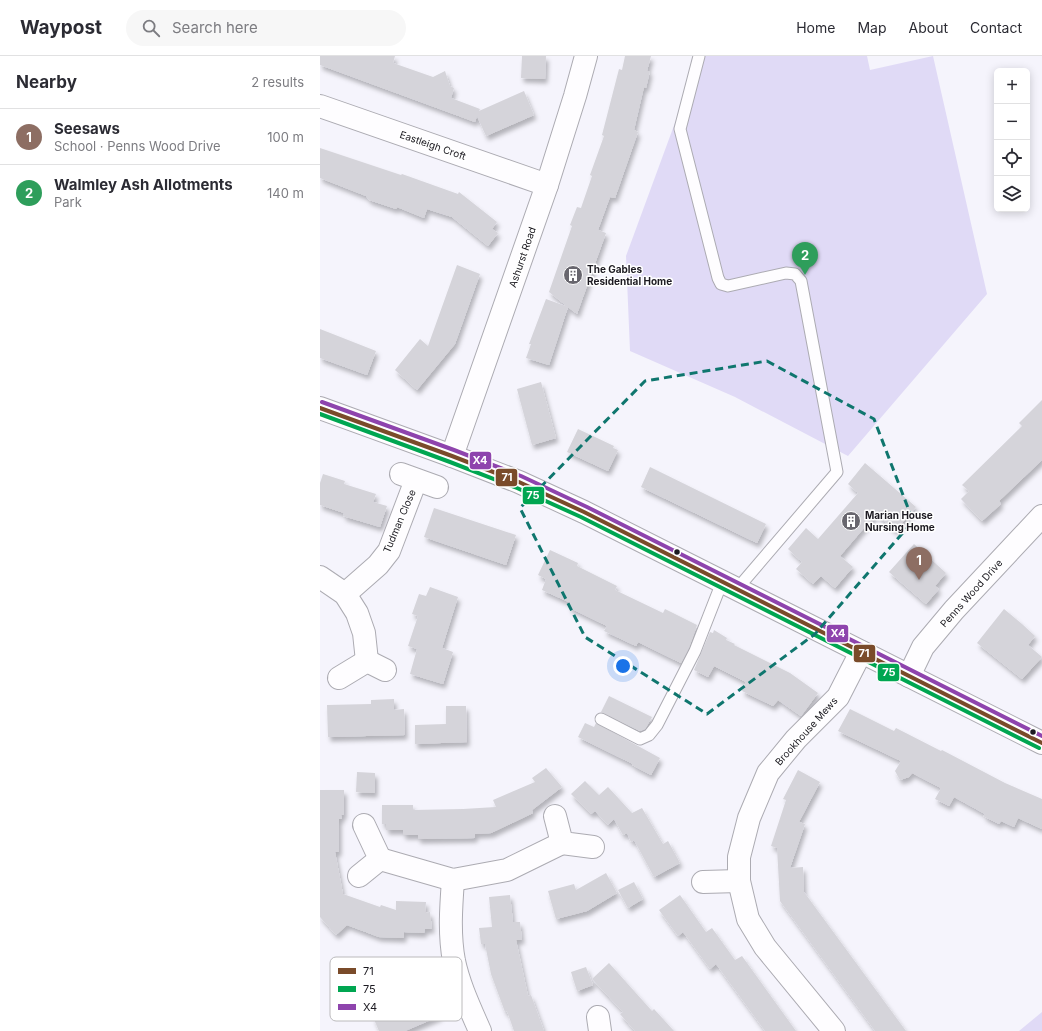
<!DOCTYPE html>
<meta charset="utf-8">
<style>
:root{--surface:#fff;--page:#f7f7f7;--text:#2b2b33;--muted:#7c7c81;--line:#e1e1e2;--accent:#68666e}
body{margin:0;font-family:Inter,sans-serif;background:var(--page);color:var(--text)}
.controls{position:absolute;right:12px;top:12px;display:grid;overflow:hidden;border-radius:6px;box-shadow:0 2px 10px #0003}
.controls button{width:36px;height:36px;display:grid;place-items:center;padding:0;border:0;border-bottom:1px solid var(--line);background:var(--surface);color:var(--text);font:20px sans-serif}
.you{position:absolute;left:303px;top:610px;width:14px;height:14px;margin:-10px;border:3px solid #fff;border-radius:50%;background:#1a73e8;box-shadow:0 0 0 6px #1a73e833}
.badge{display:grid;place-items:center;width:26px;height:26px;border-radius:50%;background:var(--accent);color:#fff;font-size:13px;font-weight:700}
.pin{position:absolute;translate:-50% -33px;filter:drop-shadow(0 1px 2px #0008)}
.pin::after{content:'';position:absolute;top:21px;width:14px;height:12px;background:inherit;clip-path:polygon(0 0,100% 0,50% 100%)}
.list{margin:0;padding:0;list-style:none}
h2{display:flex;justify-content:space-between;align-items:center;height:52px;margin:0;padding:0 16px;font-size:17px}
h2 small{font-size:13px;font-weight:400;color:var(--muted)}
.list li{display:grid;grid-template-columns:26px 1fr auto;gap:12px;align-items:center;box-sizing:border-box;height:56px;padding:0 16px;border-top:1px solid var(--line)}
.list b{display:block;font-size:15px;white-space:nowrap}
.list p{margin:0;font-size:13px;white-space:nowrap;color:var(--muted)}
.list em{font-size:13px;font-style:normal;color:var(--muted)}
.icon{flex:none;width:22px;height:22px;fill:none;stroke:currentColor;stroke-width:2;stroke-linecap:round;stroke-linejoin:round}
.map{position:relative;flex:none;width:722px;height:975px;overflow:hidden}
header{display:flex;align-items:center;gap:24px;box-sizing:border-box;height:56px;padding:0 20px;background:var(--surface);border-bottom:1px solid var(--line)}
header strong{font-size:19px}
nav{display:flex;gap:22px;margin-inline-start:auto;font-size:14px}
.search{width:280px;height:36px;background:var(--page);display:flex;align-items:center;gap:10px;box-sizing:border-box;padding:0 14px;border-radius:22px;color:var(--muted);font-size:15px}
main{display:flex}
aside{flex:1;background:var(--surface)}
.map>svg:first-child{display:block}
</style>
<header>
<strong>Waypost</strong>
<div class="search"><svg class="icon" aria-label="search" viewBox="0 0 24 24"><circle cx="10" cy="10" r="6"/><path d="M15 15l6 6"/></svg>Search here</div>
<nav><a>Home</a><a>Map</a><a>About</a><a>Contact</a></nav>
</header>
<main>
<aside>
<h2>Nearby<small>2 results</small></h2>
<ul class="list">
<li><span class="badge" style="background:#8d6e63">1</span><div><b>Seesaws</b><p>School · Penns Wood Drive</p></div><em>100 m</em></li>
<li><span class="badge" style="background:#2e9e5b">2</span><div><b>Walmley Ash Allotments</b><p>Park</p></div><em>140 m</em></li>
</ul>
</aside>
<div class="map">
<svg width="722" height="975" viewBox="0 0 722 975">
<defs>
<filter id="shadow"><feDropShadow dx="2.5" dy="4.5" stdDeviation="2" flood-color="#0004"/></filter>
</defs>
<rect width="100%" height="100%" fill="#f5f4fc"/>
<g fill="#e0daf6">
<path d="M374,0H547L550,14L613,0L667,238L528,400L415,341L310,295L306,200L356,64Z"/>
<path d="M722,956V975H699Z"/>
</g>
<g fill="#d5d4da" filter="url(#shadow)">
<path d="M0,0H75L73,7L113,21L125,15L130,30L134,32L131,42L160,53L159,55L204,35L214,59L166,80L157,60L155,66L0,9Z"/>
<path d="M202,0H226L225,23L201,22Z"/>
<path d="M305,0H331L327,15H330L326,32L324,31L314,74L318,76L295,142L290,141L278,174L286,177L257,258L248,251L229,309L206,302L211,288H209L226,243L248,251L229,236L252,170L250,169L257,151L261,152L272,120L270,119L284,80L282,79L299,13L302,14Z"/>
<path d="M0,92L81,119L82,118L138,138L139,136L177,166L172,173L178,177L168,190L132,161L107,153L104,162L77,151L76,153L49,144L46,140L0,122Z"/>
<path d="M137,209L160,218L135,288L97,334L75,314L100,283L108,290Z"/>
<path d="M0,273L56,295L47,319L0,302Z"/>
<path d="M221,326L236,382L212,389L197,333Z"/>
<path d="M722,344V404L679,445L681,448L662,465L641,443L649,435L642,429L702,370L699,367Z"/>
<path d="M258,373L294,390L293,392L298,394L288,415L247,396Z"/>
<path d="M545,407L596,451L575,475L556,458L520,500L533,511L515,532L501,520L493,528L476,513L482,506L468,493L486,472L498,483L538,437L528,428Z"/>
<path d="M330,411L446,468L437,487L321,431Z"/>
<path d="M3,418L25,425L24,428L56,438L53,446L67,450L60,471L23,460L24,457L0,449V427Z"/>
<path d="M114,452L196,479L186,509L104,481Z"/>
<path d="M594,488L626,517L615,530L619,533L606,548L569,516Z"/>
<path d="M230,494L258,507L257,510L297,530L295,534L343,557L345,553L377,569L369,592L361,607L318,586L316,590L284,575L287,570L248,551L251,547L222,534L226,523L218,519Z"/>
<path d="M110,531L138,541L122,592L133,596L123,628L90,618L97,593L88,590L98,560L92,558L99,538L106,540Z"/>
<path d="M684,553L702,568L715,580L708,589L722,601L702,623L657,587Z"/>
<path d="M394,574L407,582L406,584L415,588L414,589L470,617L498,637L481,660L458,644L453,650L422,635L426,626L394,610L388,621L374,614L390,576L393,577Z"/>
<path d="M289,640L332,661L325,673L320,675L281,656Z"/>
<path d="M74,643V654L84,653L85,679L8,681L7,649L51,648V644Z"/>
<path d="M126,650H146L147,686L95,688V669L126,668Z"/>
<path d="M530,653L574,675L576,672L621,695L622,694L685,727L722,743V773L698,762L694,771L681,765L679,768L663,760L665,758L634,741L629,750L615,743L621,732L592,717L589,721L580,724L575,715L581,705L518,675Z"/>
<path d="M265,667L274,671L276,667L340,702L331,719L312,709L313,708L258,681Z"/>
<path d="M226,712L242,731L212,754L213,757L171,777L155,778V782L98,783V779H83V774H66V768H62V749H93V754L143,753L176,751L173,744L215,726L212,722Z"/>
<path d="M478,714L500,726L479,766L485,768L470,812L483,811L484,836L586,975H555L460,845L457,792L451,790L466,744L463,743Z"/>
<path d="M37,716L55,717V737L36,736Z"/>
<path d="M265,725L279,739L288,731L312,757L322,752L343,788L348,785L360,807L334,821L314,784L311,786L307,777L303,779L294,763L288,769L275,755L271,758L251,738Z"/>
<path d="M0,734H24V759H21L22,763H19V796H15L23,838L60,851L61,849L76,854V845L106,846L105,857L110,856L112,873H105L104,877L84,876V882L59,881L27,869L16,879L0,861Z"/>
<path d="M286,817L297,837L267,855L236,863L228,835L254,828L256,834Z"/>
<path d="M314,826L323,843L308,852L298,834Z"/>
<path d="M190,839L193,866H200L202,884H196L208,940L211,939L224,975H194L187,955L185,956L171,918L165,888H161L159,872L172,871L169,841Z"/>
<path d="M360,839L386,876L392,872L415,904L422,900L476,975H445L396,908L390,913L363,876L358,880L339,854Z"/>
<path d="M289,907L332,955L334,953L354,975H315L300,958L303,956L272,923Z"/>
<path d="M266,911L273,929L257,935L251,916Z"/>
<path d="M110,937L120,960L85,975H59L53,961Z"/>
</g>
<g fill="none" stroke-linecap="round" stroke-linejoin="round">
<g stroke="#acabb2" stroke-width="13">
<g id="lane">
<path d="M379,0L360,73L398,222L401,228L408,230L466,217L475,218L481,225L517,416L417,533"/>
<path d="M281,663L320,683L329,679L337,669L375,595L402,526"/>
</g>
</g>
<g stroke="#acabb2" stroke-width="24">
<g id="street">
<path d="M0,50L227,129"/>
<path d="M132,400L227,129L255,40L266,0"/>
<path d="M81,418L117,431"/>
<path d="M0,521L25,538L37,557L44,577L47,605"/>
<path d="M25,538L58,509L69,495L96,424"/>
<path d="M589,620L603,591L634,554L722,460"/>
<path d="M19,622L47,605L65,614"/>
<path d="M235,760L242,787L273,791"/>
<path d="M60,803L133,824L187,814L242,787"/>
<path d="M39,820L60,803L44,769"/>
<path d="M133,824C131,851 129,878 134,905C139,929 150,952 160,975"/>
<path d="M383,826L419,825"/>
<path d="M278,961L280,975"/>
<path d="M514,975L445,891L428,863L419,825V801L429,762L448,717L476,683L518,641L541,596"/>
</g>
</g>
<g stroke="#acabb2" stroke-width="24">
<path id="secondary" d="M0,352L132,400L199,426L264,456L722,687"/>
</g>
<use href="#lane" stroke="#fefdff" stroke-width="11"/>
<use href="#street" stroke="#fefdff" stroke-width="22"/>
<use href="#secondary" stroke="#fefdff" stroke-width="22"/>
<g stroke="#fff" stroke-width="7">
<path id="bus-1" d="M0,352L132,400L199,426L264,456L722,687"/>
</g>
<g stroke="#fff" stroke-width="7">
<path id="bus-2" d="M0,358L130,406L197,432L261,461L719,692"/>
</g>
<g stroke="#fff" stroke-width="7">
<path id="bus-3" d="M2,346L134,394L201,420L267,451L722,680"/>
</g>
<use href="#bus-1" stroke="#7a4b2a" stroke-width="4"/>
<use href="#bus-2" stroke="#00a651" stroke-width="4"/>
<use href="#bus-3" stroke="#8e44ad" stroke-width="4"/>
</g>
<path fill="none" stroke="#0f766e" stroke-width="3" stroke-dasharray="8 5" stroke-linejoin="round" d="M447,305L554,363L593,465L495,578L387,658L265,581L200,452L325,325Z"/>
<defs>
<g id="building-disc" transform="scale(1)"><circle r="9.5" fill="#68666e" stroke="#fff"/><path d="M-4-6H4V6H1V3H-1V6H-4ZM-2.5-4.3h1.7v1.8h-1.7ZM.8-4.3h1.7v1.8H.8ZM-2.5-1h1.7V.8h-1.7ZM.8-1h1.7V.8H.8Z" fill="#fff"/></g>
</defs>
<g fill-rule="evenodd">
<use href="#building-disc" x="253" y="219"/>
<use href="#building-disc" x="531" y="465"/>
</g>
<g fill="#1c1a21" stroke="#fff" stroke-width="1.5">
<circle cx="357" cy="496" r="3.5"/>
<circle cx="713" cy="676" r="3.5"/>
</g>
<g text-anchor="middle" stroke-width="3" stroke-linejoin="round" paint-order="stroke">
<g font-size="10" fill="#1c1a21" stroke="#fff">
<text transform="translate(113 89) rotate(19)" y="4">Eastleigh Croft</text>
<text transform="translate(202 201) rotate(-71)" y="4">Ashurst Road</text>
<text transform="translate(79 465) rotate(-67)" y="4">Tudman Close</text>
<text transform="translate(651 537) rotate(-48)" y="4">Penns Wood Drive</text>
<text transform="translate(486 675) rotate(-48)" y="4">Brookhouse Mews</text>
</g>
<g font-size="10" font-weight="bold" fill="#1c1a21" stroke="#fff" text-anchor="start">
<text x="267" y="217">The Gables<tspan x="267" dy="12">Residential Home</tspan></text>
<text x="545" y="463">Marian House<tspan x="545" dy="12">Nursing Home</tspan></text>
</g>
</g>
<rect x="10" y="901" width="132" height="64" rx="6" fill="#fff" stroke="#bbbabc" stroke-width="1"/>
<rect x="18" y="912" width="18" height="6" fill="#7a4b2a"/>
<rect x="18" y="930" width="18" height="6" fill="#00a651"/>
<rect x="18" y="948" width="18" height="6" fill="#8e44ad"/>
<g font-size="11" fill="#1c1a21">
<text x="43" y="919">71</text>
<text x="43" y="937">75</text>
<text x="43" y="955">X4</text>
</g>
<g stroke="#fff" stroke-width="1.5">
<rect x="149" y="395" width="23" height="19" rx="4" fill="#8e44ad"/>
<rect x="175" y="412" width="23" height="19" rx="4" fill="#7a4b2a"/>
<rect x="202" y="430" width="23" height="19" rx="4" fill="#00a651"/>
<rect x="506" y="568" width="23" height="19" rx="4" fill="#8e44ad"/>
<rect x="533" y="588" width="23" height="19" rx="4" fill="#7a4b2a"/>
<rect x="557" y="607" width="23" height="19" rx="4" fill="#00a651"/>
</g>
<g font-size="11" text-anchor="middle" font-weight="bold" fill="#fff">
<text x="160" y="408">X4</text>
<text x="187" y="425">71</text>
<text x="213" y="443">75</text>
<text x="518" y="581">X4</text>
<text x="544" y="601">71</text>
<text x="569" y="620">75</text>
</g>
</svg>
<div class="controls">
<button>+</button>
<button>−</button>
<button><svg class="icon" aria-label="locate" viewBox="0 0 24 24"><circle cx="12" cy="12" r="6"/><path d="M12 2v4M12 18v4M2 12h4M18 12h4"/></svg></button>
<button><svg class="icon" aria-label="layers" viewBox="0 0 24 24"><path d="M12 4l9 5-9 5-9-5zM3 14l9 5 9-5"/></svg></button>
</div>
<div class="you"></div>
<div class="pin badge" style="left:599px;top:524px;background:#8d6e63">1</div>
<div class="pin badge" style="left:485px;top:219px;background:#2e9e5b">2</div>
</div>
</main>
